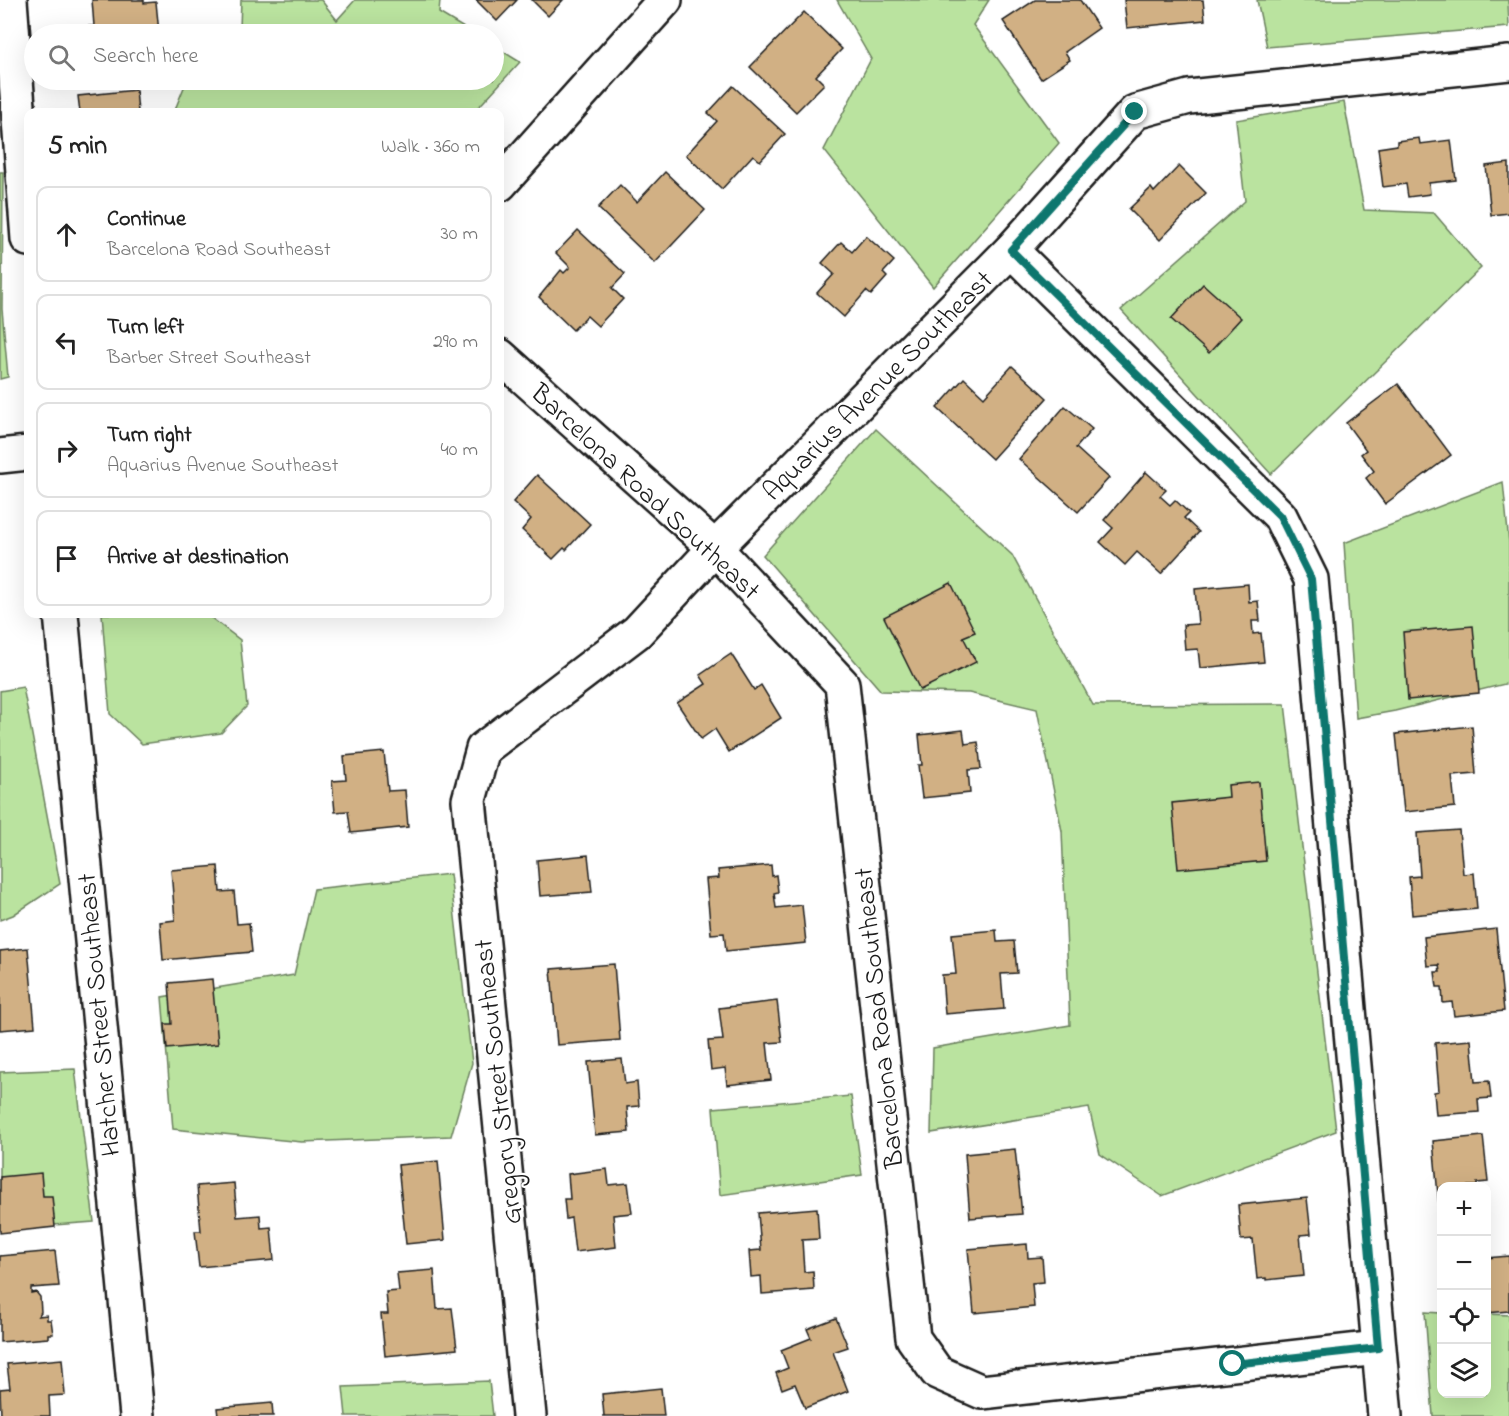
<!DOCTYPE html>
<meta charset="utf-8">
<style>
:root{--surface:#fff;--page:#f2f2f2;--text:#222;--muted:#767676;--line:#e0e0e0}
body{margin:0;font-family:"Indie Flower",sans-serif;background:var(--page);color:var(--text)}
.controls{position:absolute;right:18px;bottom:18px;display:grid;overflow:hidden;border-radius:12px;box-shadow:0 6px 24px #0002}
.controls button{width:54px;height:54px;display:grid;place-items:center;padding:0;border:0;border-bottom:2px solid var(--line);background:var(--surface);color:var(--text);font:30px sans-serif}
.stop{position:absolute;width:18px;height:18px;margin:-14px;border:4px solid #0f766e;border-radius:50%;background:#fff}
.stop.end{background:#0f766e;border-color:#fff;box-shadow:0 2px 6px #0008}
.list{margin:0;padding:0;list-style:none}
h2{display:flex;justify-content:space-between;align-items:center;height:78px;margin:0;padding:0 24px;font-size:26px}
h2 small{font-size:20px;font-weight:400;color:var(--muted)}
.list li{display:grid;grid-template-columns:39px 1fr auto;gap:18px;align-items:center;box-sizing:border-box;height:96px;margin:0 12px 12px;padding:0 12px;border:2px solid var(--line);border-radius:12px}
.list b{display:block;font-size:22px;white-space:nowrap}
.list p{margin:0;font-size:20px;white-space:nowrap;color:var(--muted)}
.list em{font-size:20px;font-style:normal;color:var(--muted)}
.icon{flex:none;width:33px;height:33px;fill:none;stroke:currentColor;stroke-width:2;stroke-linecap:round;stroke-linejoin:round}
.map{position:relative;flex:none;width:1509px;height:1416px;overflow:hidden}
.search{position:absolute;background:var(--surface);box-shadow:0 6px 24px #0002;left:24px;top:24px;width:480px;height:66px;display:flex;align-items:center;gap:15px;box-sizing:border-box;padding:0 21px;border-radius:33px;color:var(--muted);font-size:22px}
.panel{position:absolute;background:var(--surface);box-shadow:0 6px 24px #0002;left:24px;top:108px;width:480px;height:510px;border-radius:12px}
.map>svg:first-child{display:block}
</style>
<div class="map">
<svg width="1509" height="1416" viewBox="0 0 1509 1416">
<rect width="100%" height="100%" fill="#fff"/>
<filter id="ink" filterUnits="userSpaceOnUse"><feTurbulence type="fractalNoise" baseFrequency=".0167" numOctaves="2"/><feDisplacementMap in="SourceGraphic" scale="12" xChannelSelector="R" yChannelSelector="G"/><feConvolveMatrix kernelMatrix="1 2 1 2 8 2 1 2 1" color-interpolation-filters="sRGB"/></filter>
<g filter="url(#ink)">
<g fill="#bae39f" stroke="#6b805e" stroke-width="1.5">
<path d="M241,0H321L337,20L355,0H440L439,13L474,34H226L240,28Z"/>
<path d="M837,0H989L973,25L1059,143L933,287L824,150L871,59Z"/>
<path d="M1257,0H1508L1509,27L1267,47Z"/>
<path d="M494,46L520,62L474,112H174L187,80H494Z"/>
<path d="M1344,102L1364,210L1434,213L1481,268L1271,474L1121,310L1245,201L1236,120Z"/>
<path d="M0,172H3L2,309L8,377L0,379Z"/>
<path d="M876,429L1012,555L1093,705L1285,704L1336,1131L1162,1196L1100,1154L1089,1108L931,1133L933,1048L1070,1025L1062,831L1037,709L969,693L881,691L763,555Z"/>
<path d="M1503,482L1509,543V683L1395,711L1356,718L1344,543Z"/>
<path d="M102,614H206L240,640L247,706L221,733L142,744L110,714Z"/>
<path d="M23,687L60,884L13,915L0,920V691Z"/>
<path d="M450,874L472,1063L451,1136L302,1142L173,1129L162,997L294,975L314,889Z"/>
<path d="M75,1069L94,1222L0,1229V1072Z"/>
<path d="M851,1096L862,1175L720,1195L713,1108Z"/>
<path d="M1425,1312L1441,1313L1442,1394H1486L1487,1314L1509,1315V1416H1433Z"/>
<path d="M489,1381L493,1416H346L343,1387Z"/>
</g>
<g fill="#d1b084" stroke="#1c1c1c" stroke-width="1.5">
<path d="M92,0H144V3L156,2L159,33L75,34L74,27L94,26Z"/>
<path d="M476,0H517L497,21Z"/>
<path d="M532,0H563L548,16Z"/>
<path d="M1035,0H1080L1099,28L1065,52L1070,60L1041,79L1003,21Z"/>
<path d="M1124,0H1203L1205,20L1127,28Z"/>
<path d="M804,12L842,49L816,76L824,84L796,112L750,67Z"/>
<path d="M733,86L785,134L760,161L753,155L722,189L686,155L717,121L708,113Z"/>
<path d="M136,90L138,112H80L78,96Z"/>
<path d="M1419,138L1420,144L1451,140L1456,180L1429,183L1430,194L1408,197L1406,184L1383,187L1378,148L1397,145V141Z"/>
<path d="M1509,163V213L1491,215L1486,166Z"/>
<path d="M1179,166L1206,193L1160,240L1129,209L1151,188L1154,192Z"/>
<path d="M665,172L705,210L655,263L598,208L620,185L637,202Z"/>
<path d="M578,230L625,274L612,288L623,299L598,326L587,316L573,330L539,297L561,270L564,273L570,267L556,253Z"/>
<path d="M866,236L894,261L883,273L887,277L871,295L866,291L844,317L817,293L834,274L822,263L841,242L852,252Z"/>
<path d="M1203,284L1241,318L1209,353L1171,319Z"/>
<path d="M1012,366L1047,398L992,459L937,408L964,378L984,397Z"/>
<path d="M1398,384L1451,455L1385,504L1366,478L1374,471L1361,454L1366,450L1346,423Z"/>
<path d="M1065,406L1092,429L1076,448L1109,478L1078,512L1019,459Z"/>
<path d="M1146,472L1166,490L1160,496L1170,505L1175,500L1189,513L1184,518L1199,532L1161,574L1137,552L1125,565L1100,542L1113,528L1104,520Z"/>
<path d="M537,475L590,524L566,550L564,548L553,559L522,530L531,519L513,502Z"/>
<path d="M951,583L975,632L963,637L976,662L920,690L884,617Z"/>
<path d="M1248,584L1249,602L1258,601L1260,621H1252L1253,634L1261,633L1264,662L1200,668L1198,649L1185,650L1183,625L1198,624L1195,589Z"/>
<path d="M1473,626L1479,693L1408,700L1403,632Z"/>
<path d="M731,654L754,690L761,685L781,718L729,752L715,729L701,739L677,703L706,684L700,675Z"/>
<path d="M1472,726L1476,774L1452,776L1455,807L1404,812L1396,734Z"/>
<path d="M963,730L965,744L978,742L981,769L968,770L970,793L922,798L918,765H922L919,735Z"/>
<path d="M384,752L388,791L405,790L408,827L351,833L348,811L335,812L332,781L346,780L344,756Z"/>
<path d="M1259,782L1266,861L1178,869L1172,803L1229,797L1228,785Z"/>
<path d="M1459,830L1463,874L1474,873L1477,909L1412,915L1409,877L1420,876L1417,833Z"/>
<path d="M588,855L592,892L540,896L537,860Z"/>
<path d="M771,865L772,876L776,875L778,892L774,893L776,908L802,905L806,943L726,951L724,933L711,934L706,879L719,878L718,870Z"/>
<path d="M218,866L220,892L234,891L237,924L249,923L252,952L163,960L160,922L175,920L171,870Z"/>
<path d="M1496,929L1504,1011L1454,1016L1452,1002L1443,1003L1442,987H1437L1435,972H1440L1439,965L1427,966L1424,937Z"/>
<path d="M996,930L997,942L1014,941L1017,973L1001,974L1004,1009L945,1014L942,975L956,974L952,934Z"/>
<path d="M28,948L35,1027L0,1030V951Z"/>
<path d="M614,964L620,1040L557,1045L551,969Z"/>
<path d="M212,979L218,1044L167,1049L165,1024H172L169,983Z"/>
<path d="M777,1001L782,1042L767,1043L771,1080L727,1085L725,1068L711,1070L708,1041L723,1040L719,1008Z"/>
<path d="M1471,1040L1475,1082L1489,1081L1491,1098L1478,1099L1479,1112L1436,1115L1434,1092L1439,1091L1435,1043Z"/>
<path d="M622,1059L625,1084L637,1082L639,1106L627,1107L629,1132L595,1135L588,1062Z"/>
<path d="M1483,1136L1488,1182L1477,1183V1186H1442L1440,1217L1433,1141Z"/>
<path d="M1015,1149L1022,1214L970,1218L965,1154Z"/>
<path d="M438,1161L445,1240L406,1244L398,1165Z"/>
<path d="M607,1169L609,1185L628,1183L632,1213L613,1215L616,1247L575,1252L571,1218L566,1219L564,1199H570L568,1174Z"/>
<path d="M41,1173L43,1196H52L55,1227L0,1233V1177Z"/>
<path d="M234,1183L237,1217L260,1215L261,1228L271,1227L274,1260L199,1267L195,1231H201L197,1186Z"/>
<path d="M1307,1198L1311,1234L1300,1235L1304,1276L1266,1280V1278L1257,1279L1253,1239L1241,1240L1238,1205Z"/>
<path d="M817,1208L819,1239L802,1240L804,1272L813,1271L814,1290L762,1294L761,1276L751,1277L749,1251L761,1250L758,1213Z"/>
<path d="M1027,1244L1028,1258L1042,1257L1044,1282L1032,1283L1034,1307L974,1313L968,1249Z"/>
<path d="M55,1251L59,1286L31,1288V1293L36,1292L40,1297L41,1312L38,1316L47,1315V1320H51L53,1334H48V1338L0,1342V1256Z"/>
<path d="M1509,1256V1311L1486,1313V1258Z"/>
<path d="M434,1270L437,1309L452,1308L457,1349L385,1356L381,1314H388L386,1292L399,1291L397,1273Z"/>
<path d="M836,1318L848,1347L833,1352L848,1391L805,1408L795,1384L782,1389L776,1373L788,1368L781,1350L811,1338L807,1329Z"/>
<path d="M62,1359L65,1395L49,1396L50,1416H1L0,1389L10,1388L7,1364Z"/>
<path d="M661,1388L664,1416H602H604L602,1394Z"/>
<path d="M272,1403L273,1416H218L217,1408Z"/>
</g>
<g fill="none" stroke-linecap="round" stroke-linejoin="round">
<g stroke="#1c1c1c" stroke-width="38">
<g id="street">
<path d="M10,0L28,239"/>
<path d="M1011,250L1280,516L1311,579L1385,1416"/>
<path d="M500,356L715,548L842,684L913,1338L937,1372L982,1392L1378,1348"/>
<path d="M61,614L137,1416"/>
<path d="M529,1416L469,800L483,749L637,632L715,548L1011,250L1135,112L1189,97L1509,63"/>
</g>
</g>
<g stroke="#1c1c1c" stroke-width="38">
<g id="secondary">
<path d="M500,184L665,0"/>
<path d="M0,456L28,453"/>
</g>
</g>
<use href="#street" stroke="#fff" stroke-width="33"/>
<use href="#secondary" stroke="#fff" stroke-width="33"/>
</g>
</g>
<g fill="none" stroke-linecap="round" stroke-linejoin="round" filter="url(#ink)">
<path stroke="#0f766e" stroke-width="8" d="M1135,112L1011,250L1280,516L1311,579L1378,1348L1233,1364"/>
</g>
<g text-anchor="middle" stroke-width="4.5" stroke-linejoin="round" paint-order="stroke">
<g font-size="27" fill="#1c1c1c" stroke="#fff">
<text transform="translate(877 385) rotate(-45)" y="9">Aquarius Avenue Southeast</text>
<text transform="translate(646 491) rotate(43)" y="9">Barcelona Road Southeast</text>
<text transform="translate(98 1015) rotate(-95)" y="9">Hatcher Street Southeast</text>
<text transform="translate(878 1018) rotate(-96)" y="9">Barcelona Road Southeast</text>
<text transform="translate(497 1082) rotate(-96)" y="9">Gregory Street Southeast</text>
</g>
</g>
</svg>
<div class="controls">
<button>+</button>
<button>−</button>
<button><svg class="icon" aria-label="locate" viewBox="0 0 24 24"><circle cx="12" cy="12" r="6"/><path d="M12 2v4M12 18v4M2 12h4M18 12h4"/></svg></button>
<button><svg class="icon" aria-label="layers" viewBox="0 0 24 24"><path d="M12 4l9 5-9 5-9-5zM3 14l9 5 9-5"/></svg></button>
</div>
<div class="stop" style="left:1233px;top:1364px"></div>
<div class="stop end" style="left:1135px;top:112px"></div>
<div class="search"><svg class="icon" aria-label="search" viewBox="0 0 24 24"><circle cx="10" cy="10" r="6"/><path d="M15 15l6 6"/></svg>Search here</div>
<section class="panel">
<h2>5 min<small>Walk · 360 m</small></h2>
<ul class="list">
<li><svg class="icon" aria-label="ahead" viewBox="0 0 24 24"><path d="M12 20V5M6 11l6-6 6 6"/></svg><div><b>Continue</b><p>Barcelona Road Southeast</p></div><em>30 m</em></li>
<li><svg class="icon" aria-label="left" viewBox="0 0 24 24"><path d="M17 20v-9H6M10 6l-5 5 5 5"/></svg><div><b>Turn left</b><p>Barber Street Southeast</p></div><em>290 m</em></li>
<li><svg class="icon" aria-label="right" viewBox="0 0 24 24"><path d="M7 20v-9h11M14 6l5 5-5 5"/></svg><div><b>Turn right</b><p>Aquarius Avenue Southeast</p></div><em>40 m</em></li>
<li><svg class="icon" aria-label="arrive" viewBox="0 0 24 24"><path d="M6 21V4h12l-3 4 3 4H6"/></svg><div><b>Arrive at destination</b></div></li>
</ul>
</section>
</div>
